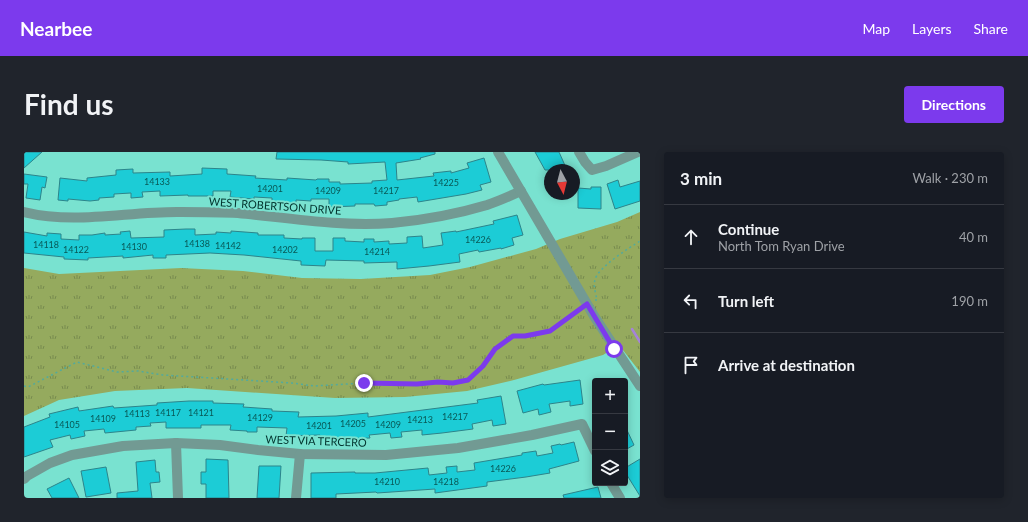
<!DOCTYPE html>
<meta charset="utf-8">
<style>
:root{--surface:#171b24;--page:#20242c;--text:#f1f3f6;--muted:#9ea1a6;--line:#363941;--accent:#7c3aed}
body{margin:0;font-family:Lato,sans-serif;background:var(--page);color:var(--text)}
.controls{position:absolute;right:12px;bottom:12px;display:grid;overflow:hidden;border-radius:4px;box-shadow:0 2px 10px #0003}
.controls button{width:36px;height:36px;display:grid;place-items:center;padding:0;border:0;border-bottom:1px solid var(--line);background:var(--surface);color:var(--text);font:20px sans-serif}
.compass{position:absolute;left:520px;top:12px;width:36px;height:36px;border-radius:50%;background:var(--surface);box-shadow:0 2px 10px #0003;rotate:173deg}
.stop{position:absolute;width:12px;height:12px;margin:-9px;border:3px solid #7c3aed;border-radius:50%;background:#fff}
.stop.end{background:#7c3aed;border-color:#fff;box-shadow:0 1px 4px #0008}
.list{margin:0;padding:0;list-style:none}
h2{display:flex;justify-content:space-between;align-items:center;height:52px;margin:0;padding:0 16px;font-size:17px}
h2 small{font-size:13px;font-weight:400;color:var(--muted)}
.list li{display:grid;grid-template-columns:26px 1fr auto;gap:12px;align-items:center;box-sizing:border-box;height:64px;padding:0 16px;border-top:1px solid var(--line)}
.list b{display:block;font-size:15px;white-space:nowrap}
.list p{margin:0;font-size:13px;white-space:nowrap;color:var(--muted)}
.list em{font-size:13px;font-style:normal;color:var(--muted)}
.icon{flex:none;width:22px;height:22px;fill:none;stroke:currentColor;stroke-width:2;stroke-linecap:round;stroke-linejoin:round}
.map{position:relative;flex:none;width:616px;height:346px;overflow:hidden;border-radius:4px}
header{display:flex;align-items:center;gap:24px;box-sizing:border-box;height:56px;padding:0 20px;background:var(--accent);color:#fff}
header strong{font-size:19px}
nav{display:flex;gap:22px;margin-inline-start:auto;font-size:14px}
.intro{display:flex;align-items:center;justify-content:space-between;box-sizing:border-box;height:96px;padding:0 24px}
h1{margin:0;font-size:28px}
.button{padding:10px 18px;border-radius:4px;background:var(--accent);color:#fff;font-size:14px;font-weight:700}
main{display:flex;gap:24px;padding:0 24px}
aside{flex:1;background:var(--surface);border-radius:4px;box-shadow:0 2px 10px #0003}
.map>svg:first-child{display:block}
</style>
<header>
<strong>Nearbee</strong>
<nav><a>Map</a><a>Layers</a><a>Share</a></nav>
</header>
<div class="intro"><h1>Find us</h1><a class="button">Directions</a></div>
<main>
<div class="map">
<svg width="616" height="346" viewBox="0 0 616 346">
<defs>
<pattern id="grass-tufts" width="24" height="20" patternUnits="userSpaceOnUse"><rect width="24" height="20" fill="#95aa5e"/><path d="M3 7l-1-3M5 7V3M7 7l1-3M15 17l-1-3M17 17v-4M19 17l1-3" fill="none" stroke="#778b4e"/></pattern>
</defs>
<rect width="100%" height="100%" fill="#79e2d0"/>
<path fill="url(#grass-tufts)" d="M616,60V220L595,193L579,203L490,228L443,239L381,245L311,246L163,236L91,239L35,248L0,264V116L35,122L157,116L219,119L278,126L337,127L406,123L446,115L512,97L536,87L593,70Z"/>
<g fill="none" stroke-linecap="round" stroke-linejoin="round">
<path stroke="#a583d8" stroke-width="2.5" d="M608,177L616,190"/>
</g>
<g fill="#1cccd6" stroke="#2d848a">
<path d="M0,0H18L0,16Z"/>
<path d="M253,0H411V2L396,6L397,7L372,11L373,28L410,24L409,21L427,19V21L445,16L443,11L460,6L467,30L456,33L458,38L442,42L394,50L393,45L375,47V48L363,50V53L351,54L350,52H331V54L305,55V47H287V49L272,48V52L261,51L248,49V46L230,45V47L206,45L207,39H189V44H164V43L136,44V39L118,40L119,45L107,46V41L90,42V45L75,46V48L66,49L44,47V49L34,48L36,26L63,29V26L92,23V18L109,17V21L146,20V24L178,22V16L203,17V22L232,24L231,26L263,28V26L292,28L293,27H305V30H316V32L348,31V29L363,28L361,10L324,12V10L297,8L252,7Z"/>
<path d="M511,0H535L543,18H521Z"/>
<path d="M0,22L23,25L21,36L18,35L16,48L2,46L4,32H0Z"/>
<path d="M594,28L596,35L616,29V49L591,57L583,32Z"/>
<path d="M567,35H577V57L554,56V36L567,37Z"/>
<path d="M493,63L499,83L488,86L490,93L477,97V96L455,100L454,98L435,102L436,110L405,114L373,117V110L340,111V109L302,108L301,114L277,113V109L220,103L186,101L142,103V106H129V103L99,106V104L64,106V108L40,107V105L0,101V80L23,84V81L37,82V87L55,88V83H68L81,81V83L97,82L96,80L106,79L107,86L140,85V78L162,77H171V83L192,82V80L207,81V79L234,81V83H260V86L278,87V86H291V99H309V86H321V89L340,90V87H350V90L365,89V92L383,91V85L398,84L399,96L419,93L417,81L432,79V80L470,72L469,69Z"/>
<path d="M556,228L559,252L546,254V249L525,252L527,260L515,263L514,257L499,261L493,239L519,232L520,233Z"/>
<path d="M477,244L482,272L469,274L468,268L448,272L449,277L418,281L398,283V278L377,280L378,285L367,286L366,281L345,283L346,286L314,287L296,286V283L262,284L263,276L233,275V280H223V279L206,278L207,273H177V276H142V270L126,271L127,274L112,275V278L81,281L80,277L60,279L61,284L47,287L46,283L26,288L29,295L0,305V275L26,265L25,262L54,255L55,259L89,254L90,256L133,253V251L165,249H189V251L220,252L219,255L248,257V259L275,260L274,265L312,264L344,261V265L454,251L453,248Z"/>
<path d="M601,274L610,293L601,298Z"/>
<path d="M550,290L555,309L525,317L526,321L502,325L463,330V334L411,341V337L353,341L352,340L312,342V346H287V321L331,320V321H351L404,316L405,323L423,321L422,315L433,314V320L451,318L450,311L498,303V301L512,299L513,304L529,301L527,294L536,292L537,293Z"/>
<path d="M182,307L204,308L205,346H182V332H177V320H182Z"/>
<path d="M616,307V344L601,320V316Z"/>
<path d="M131,308L132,320H135L136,330L126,331L128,346H93V341L114,339L112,310Z"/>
<path d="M235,314H257L255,346H233Z"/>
<path d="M82,315L87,341L62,345L57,319Z"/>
<path d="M45,326L55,346H28L23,337Z"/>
<path d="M574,335L577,346H540L539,343Z"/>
</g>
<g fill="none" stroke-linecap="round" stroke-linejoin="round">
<g stroke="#53aa9c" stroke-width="1.5" stroke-dasharray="2 3" stroke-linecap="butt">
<path d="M571,148H573C572,142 569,134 571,128C573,116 605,96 616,89"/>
<path d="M0,234L4,235L53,210L93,220L114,219L139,223L268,231L290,234L340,231L393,233L414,230L429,231L444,229L459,214L471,197L489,184H501L526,179L556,157"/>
</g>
<g stroke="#729a93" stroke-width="10">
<path d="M555,0L561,10L568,18L582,14L614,0"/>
<path d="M0,60C52,73 104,59 157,60C176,60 195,60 214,61C265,66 317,75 368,71C400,68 433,62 463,53C475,49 486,44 497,39"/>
<path d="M152,291L154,346"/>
<path d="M0,327L3,324L26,311L48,303L99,294L152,291L196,293L234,298L276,302L362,303L434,296L508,283L558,272L571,299"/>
<path d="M587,331L596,346"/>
<path d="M272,346L276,302"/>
</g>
<path stroke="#729a93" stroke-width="10" d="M474,0L570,164L616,234"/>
</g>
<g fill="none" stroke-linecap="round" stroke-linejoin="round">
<path stroke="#7c3aed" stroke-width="5" d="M340,231L393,232L414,230L429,231L444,228L459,214L471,197L489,184H501L526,179L563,152L590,197"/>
</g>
<g text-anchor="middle" stroke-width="4" stroke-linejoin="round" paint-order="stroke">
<g font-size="9" fill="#085957">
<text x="133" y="33">14133</text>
<text x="422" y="34">14225</text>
<text x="246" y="40">14201</text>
<text x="304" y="42">14209</text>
<text x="362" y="42">14217</text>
<text x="454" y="91">14226</text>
<text x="173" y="95">14138</text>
<text x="22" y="96">14118</text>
<text x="204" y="97">14142</text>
<text x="110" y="98">14130</text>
<text x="52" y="101">14122</text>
<text x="261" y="101">14202</text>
<text x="353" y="103">14214</text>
<text x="144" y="264">14117</text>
<text x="177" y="264">14121</text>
<text x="113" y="265">14113</text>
<text x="431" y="268">14217</text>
<text x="236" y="269">14129</text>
<text x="79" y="270">14109</text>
<text x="396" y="271">14213</text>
<text x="329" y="275">14205</text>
<text x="43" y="276">14105</text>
<text x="364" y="276">14209</text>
<text x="295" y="277">14201</text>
<text x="479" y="320">14226</text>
<text x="363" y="333">14210</text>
<text x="422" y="333">14218</text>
</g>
<g font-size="11" fill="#02332d" stroke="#79e2d0">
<text transform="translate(251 54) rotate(4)" y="4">WEST ROBERTSON DRIVE</text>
<text transform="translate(292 289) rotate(2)" y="4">WEST VIA TERCERO</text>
</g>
</g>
</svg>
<div class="controls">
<button>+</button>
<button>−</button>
<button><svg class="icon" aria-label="layers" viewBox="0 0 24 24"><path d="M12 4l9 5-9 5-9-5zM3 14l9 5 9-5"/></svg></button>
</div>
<svg class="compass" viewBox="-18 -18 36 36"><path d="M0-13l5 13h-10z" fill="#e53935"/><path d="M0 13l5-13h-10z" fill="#9ea1a6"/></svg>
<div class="stop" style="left:590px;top:197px"></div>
<div class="stop end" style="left:340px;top:231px"></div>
</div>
<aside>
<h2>3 min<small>Walk · 230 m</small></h2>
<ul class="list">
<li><svg class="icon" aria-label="ahead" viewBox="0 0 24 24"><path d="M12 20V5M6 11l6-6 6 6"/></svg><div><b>Continue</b><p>North Tom Ryan Drive</p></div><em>40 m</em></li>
<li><svg class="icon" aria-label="left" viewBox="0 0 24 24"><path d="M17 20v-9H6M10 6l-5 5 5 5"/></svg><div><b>Turn left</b></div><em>190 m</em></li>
<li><svg class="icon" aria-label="arrive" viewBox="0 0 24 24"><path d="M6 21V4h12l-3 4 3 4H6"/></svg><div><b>Arrive at destination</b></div></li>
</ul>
</aside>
</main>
